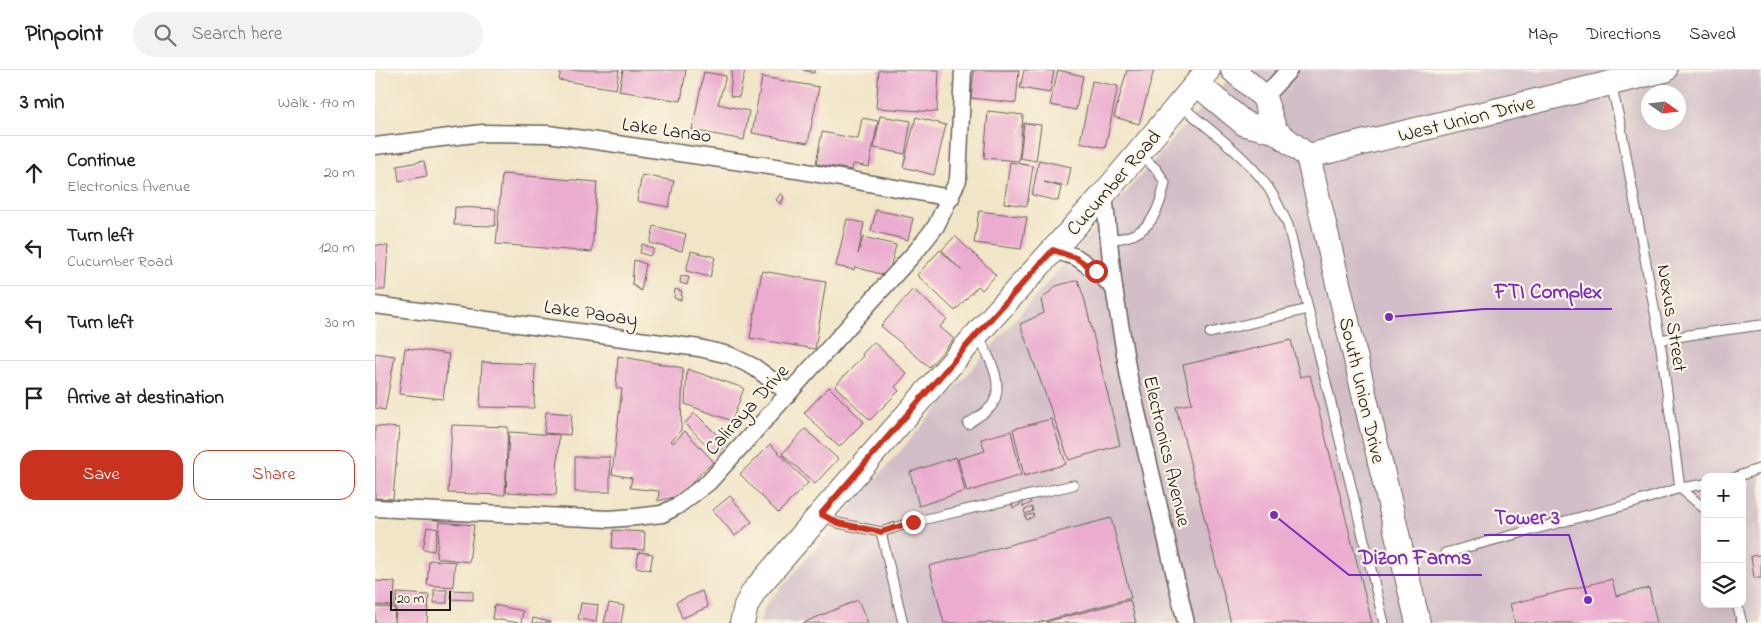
<!DOCTYPE html>
<meta charset="utf-8">
<style>
:root{--surface:#fff;--page:#f2f2f2;--text:#202124;--muted:#757577;--line:#e0e0e0;--accent:#c8321e}
body{margin:0;font-family:"Indie Flower",sans-serif;background:var(--page);color:var(--text)}
.controls{position:absolute;right:15px;bottom:15px;display:grid;overflow:hidden;border-radius:10px;box-shadow:0 5px 20px #0002}
.controls button{width:45px;height:45px;display:grid;place-items:center;padding:0;border:0;border-bottom:1px solid var(--line);background:var(--surface);color:var(--text);font:25px sans-serif}
.compass{position:absolute;left:1266px;top:15px;width:45px;height:45px;border-radius:50%;background:var(--surface);box-shadow:0 5px 20px #0002;rotate:104deg}
.scale{position:absolute;left:15px;bottom:12px;width:61px;box-sizing:border-box;padding-left:5px;border:2px solid #1c1c1c;border-top:0;font-size:14px;line-height:18px;white-space:nowrap;color:#1c1c1c;-webkit-text-stroke:4px #fcf5e5;paint-order:stroke}
.stop{position:absolute;width:15px;height:15px;margin:-11px;border:4px solid #c8321e;border-radius:50%;background:#fff}
.stop.end{background:#c8321e;border-color:#fff;box-shadow:0 1px 5px #0008}
.list{margin:0;padding:0;list-style:none}
h2{display:flex;justify-content:space-between;align-items:center;height:65px;margin:0;padding:0 20px;font-size:21px}
h2 small{font-size:16px;font-weight:400;color:var(--muted)}
.list li{display:grid;grid-template-columns:32px 1fr auto;gap:15px;align-items:center;box-sizing:border-box;height:75px;padding:0 20px;border-top:1px solid var(--line)}
.list b{display:block;font-size:19px;white-space:nowrap}
.list p{margin:0;font-size:16px;white-space:nowrap;color:var(--muted)}
.list em{font-size:16px;font-style:normal;color:var(--muted)}
.actions{display:flex;gap:10px;padding:15px 20px}
.actions a{flex:1;padding:11px 0;border:1px solid var(--accent);border-radius:15px;text-align:center;font-size:18px;color:var(--accent)}
.actions .main{background:var(--accent);color:#fff}
.icon{flex:none;width:28px;height:28px;fill:none;stroke:currentColor;stroke-width:2;stroke-linecap:round;stroke-linejoin:round}
.map{position:relative;flex:none;width:1386px;height:553px;overflow:hidden}
header{display:flex;align-items:center;gap:30px;box-sizing:border-box;height:70px;padding:0 25px;background:var(--surface);border-bottom:1px solid var(--line)}
header strong{font-size:24px}
nav{display:flex;gap:28px;margin-inline-start:auto;font-size:18px}
.search{width:350px;height:45px;background:var(--page);display:flex;align-items:center;gap:12px;box-sizing:border-box;padding:0 18px;border-radius:28px;color:var(--muted);font-size:19px}
main{display:flex}
aside{flex:1;background:var(--surface)}
.map>svg:first-child{display:block}
</style>
<header>
<strong>Pinpoint</strong>
<div class="search"><svg class="icon" aria-label="search" viewBox="0 0 24 24"><circle cx="10" cy="10" r="6"/><path d="M15 15l6 6"/></svg>Search here</div>
<nav><a>Map</a><a>Directions</a><a>Saved</a></nav>
</header>
<main>
<aside>
<h2>3 min<small>Walk · 170 m</small></h2>
<ul class="list">
<li><svg class="icon" aria-label="ahead" viewBox="0 0 24 24"><path d="M12 20V5M6 11l6-6 6 6"/></svg><div><b>Continue</b><p>Electronics Avenue</p></div><em>20 m</em></li>
<li><svg class="icon" aria-label="left" viewBox="0 0 24 24"><path d="M17 20v-9H6M10 6l-5 5 5 5"/></svg><div><b>Turn left</b><p>Cucumber Road</p></div><em>120 m</em></li>
<li><svg class="icon" aria-label="left" viewBox="0 0 24 24"><path d="M17 20v-9H6M10 6l-5 5 5 5"/></svg><div><b>Turn left</b></div><em>30 m</em></li>
<li><svg class="icon" aria-label="arrive" viewBox="0 0 24 24"><path d="M6 21V4h12l-3 4 3 4H6"/></svg><div><b>Arrive at destination</b></div></li>
</ul>
<div class="actions"><a class="main">Save</a><a>Share</a></div>
</aside>
<div class="map">
<svg width="1386" height="553" viewBox="0 0 1386 553">
<rect width="100%" height="100%" fill="#fcf5e5"/>
<filter id="ink" filterUnits="userSpaceOnUse"><feTurbulence type="fractalNoise" baseFrequency=".02" numOctaves="2"/><feDisplacementMap in="SourceGraphic" scale="10" xChannelSelector="R" yChannelSelector="G"/><feConvolveMatrix kernelMatrix="1 2 1 2 8 2 1 2 1" color-interpolation-filters="sRGB"/></filter>
<filter id="wash" filterUnits="userSpaceOnUse"><feTurbulence type="fractalNoise" baseFrequency=".0096" numOctaves="4" result="noise"/><feDisplacementMap in="SourceGraphic" scale="20" xChannelSelector="R" yChannelSelector="G"/><feGaussianBlur stdDeviation="1.12" result="paint"/><feColorMatrix in="noise" values="0 0 0 0 0 0 0 0 0 0 0 0 0 0 0 0 0 1.4 0 .05"/><feComposite in="paint" operator="in"/></filter>
<g filter="url(#wash)">
<rect width="100%" height="100%" fill="#f1e5c7"/>
<path fill="#d2bdc8" fill-rule="evenodd" d="M861,0H1386V553H385V551L390,536L782,87ZM1274,22H1304V52H1274ZM1330,407H1367V534H1330Z"/>
<g id="blocks">
<g fill="#ebaccf">
<path d="M186,0H244L241,19L184,10Z"/>
<path d="M248,0H311L306,31L244,21Z"/>
<path d="M357,0H370L364,27L355,26Z"/>
<path d="M428,0H440L439,3Z"/>
<path d="M504,0H564L562,42L501,38Z"/>
<path d="M599,0H644L641,33L596,28Z"/>
<path d="M649,0L679,1L675,23L645,18Z"/>
<path d="M683,0L708,6L701,40L675,35Z"/>
<path d="M752,0H779L764,54L739,47Z"/>
<path d="M329,2L351,6L343,34L374,41L369,70L317,60Z"/>
<path d="M387,7L444,17L433,73L377,63Z"/>
<path d="M717,11L743,16L730,78L705,72Z"/>
<path d="M613,41L648,45L644,91L609,88Z"/>
<path d="M505,46L536,51L530,84L499,78Z"/>
<path d="M541,47L571,55L559,105L528,97Z"/>
<path d="M487,48L503,51L494,97L478,94L477,100L441,94L447,62L483,69Z"/>
<path d="M649,53L666,55L661,91L645,88Z"/>
<path d="M664,90L696,97L692,117L669,112L686,117L683,131L657,125Z"/>
<path d="M49,91L52,106L24,111L22,96Z"/>
<path d="M635,92L658,96L652,136L629,133Z"/>
<path d="M127,104L222,112L217,182L121,174Z"/>
<path d="M267,105L299,111L294,137L262,131Z"/>
<path d="M406,123L409,127L406,134L401,130Z"/>
<path d="M80,137L121,139L120,156L79,155Z"/>
<path d="M501,140L538,148L533,170L496,161Z"/>
<path d="M604,141L652,147L646,179L599,173Z"/>
<path d="M472,149L489,153L483,184L488,167L521,175L513,206L480,197L479,200L461,196Z"/>
<path d="M279,156L311,164L307,181L275,173Z"/>
<path d="M580,166L621,205L607,220L603,216L580,241L542,205L565,180L587,201L567,180Z"/>
<path d="M267,174L279,179L275,186L265,183Z"/>
<path d="M0,175L13,176L10,220H0Z"/>
<path d="M316,181L340,187L335,207L311,201Z"/>
<path d="M259,190L271,194L266,221L257,214Z"/>
<path d="M387,201L451,212L440,279L375,268Z"/>
<path d="M306,206L314,207L312,215L305,213Z"/>
<path d="M703,210L710,231L745,375L694,390L645,254L669,243L666,230L681,216Z"/>
<path d="M300,219L307,221L306,230L299,228Z"/>
<path d="M538,219L572,249L565,257L579,269L554,297L506,256Z"/>
<path d="M916,270L925,307L935,305L997,553H856L801,337L817,333L808,295Z"/>
<path d="M499,272L532,304L520,317L524,321L495,350L460,316L488,286L487,284Z"/>
<path d="M30,278L74,284L68,329L24,324Z"/>
<path d="M0,283L20,286L10,340L0,338Z"/>
<path d="M243,286L308,298L306,360L296,371L298,373L310,361L339,392L327,402L306,425L283,431L284,421L255,418L257,408L237,404L247,319L241,318Z"/>
<path d="M107,292L160,294L159,338L105,337Z"/>
<path d="M312,299L369,318L357,351L310,334Z"/>
<path d="M454,317L489,352L464,377L429,343Z"/>
<path d="M171,342L197,344L195,365L169,363Z"/>
<path d="M320,343L351,374L341,385L310,353Z"/>
<path d="M676,349L691,394L649,406L638,359Z"/>
<path d="M77,355L133,357L130,425L73,423Z"/>
<path d="M0,356L24,358L18,429L0,428Z"/>
<path d="M430,359L463,389L440,414L407,384Z"/>
<path d="M636,361L646,405L592,422L583,389L610,381L606,369Z"/>
<path d="M134,362L184,365L181,425L131,422Z"/>
<path d="M395,374L433,413L403,443L365,404Z"/>
<rect x="200" y="387" width="35" height="35"/>
<path d="M581,387L590,421L544,436L535,402Z"/>
<path d="M355,426L377,452L360,466L338,440Z"/>
<path d="M654,428L656,433L648,437V432Z"/>
<path d="M645,431V435L638,438L637,433Z"/>
<path d="M657,437L658,441L650,444L649,440Z"/>
<path d="M658,444L659,446L652,450L650,446Z"/>
<path d="M736,448L756,528L662,553H569L554,496Z"/>
<path d="M65,452L99,455L94,492L61,488Z"/>
<path d="M52,457L63,459L59,481L48,479Z"/>
<path d="M238,460L270,462L269,480L237,478Z"/>
<path d="M264,482L278,484L275,500L261,497Z"/>
<path d="M1386,485V508H1379L1376,486Z"/>
<path d="M54,490L80,492L78,517L52,515Z"/>
<path d="M1237,509L1241,526L1274,518L1282,553H1140L1135,534Z"/>
<path d="M0,511L20,512L19,536L0,535Z"/>
<rect x="59" y="520" width="13" height="13"/>
<path d="M76,520L98,521V530L76,529Z"/>
<path d="M327,521L333,537L307,548L301,532Z"/>
<path d="M22,523L54,525L52,553H20Z"/>
<path d="M483,530L493,553H428Z"/>
<path d="M755,530L761,553H671V552Z"/>
<path d="M206,533L223,535L221,552L203,549Z"/>
<path d="M234,533L249,536L246,553H229Z"/>
<path d="M119,535L148,541L146,553L117,549Z"/>
<path d="M0,537L20,538L19,553H0Z"/>
<path d="M158,548L175,552V553H157Z"/>
</g>
</g>
</g>
<g filter="url(#ink)">
<use href="#blocks" fill-opacity="0" stroke="#676258" stroke-width="1"/>
<g fill="none" stroke-linecap="round" stroke-linejoin="round">
<g stroke="#676258" stroke-width="11">
<g id="lane">
<path d="M1236,14L1245,52L1285,270L1305,418L1330,439"/>
<path d="M806,35C836,62 879,91 899,127C904,136 908,145 913,155L1009,553"/>
<path d="M734,169C772,169 783,146 790,113L782,100L764,83"/>
<path d="M835,263L933,239"/>
<path d="M1285,270L1314,265L1386,255"/>
<path d="M593,354C600,348 613,342 618,334C630,312 613,286 604,267"/>
<path d="M1361,407L1386,398"/>
<path d="M446,444L463,453L506,462L528,553"/>
<path d="M506,462L538,452L698,415"/>
<path d="M1070,483L1255,434L1305,418L1330,414"/>
<path d="M1362,534L1367,553"/>
</g>
</g>
<g stroke="#676258" stroke-width="19">
<g id="street">
<path d="M889,27L914,0"/>
<path d="M0,76L108,63L173,64L421,100L576,128"/>
<path d="M729,124L739,218L754,308L811,553"/>
<path d="M678,180L701,187L721,201L739,218"/>
<path d="M0,235L324,278L354,285L379,297L414,323"/>
<path d="M0,438L234,449L261,447L287,444L302,436L334,412L543,179L561,156L583,110L588,0"/>
</g>
</g>
<g stroke="#676258" stroke-width="26">
<g id="secondary">
<path d="M858,0L889,27L900,61"/>
<path d="M822,14L870,54L900,61L933,86"/>
<path d="M933,86L1043,553"/>
<path d="M933,86L1290,0"/>
<path d="M367,553L371,536L379,521L602,264L729,124L833,0"/>
</g>
</g>
<use href="#lane" stroke="#fff" stroke-width="9"/>
<use href="#street" stroke="#fff" stroke-width="16"/>
<use href="#secondary" stroke="#fff" stroke-width="24"/>
</g>
</g>
<g fill="none" stroke-linecap="round" stroke-linejoin="round" filter="url(#ink)">
<path stroke="#c8321e" stroke-width="6" d="M538,452L506,462L463,453L446,444L602,264L678,180L701,188L721,201"/>
</g>
<g text-anchor="middle" stroke-width="4.5" stroke-linejoin="round" paint-order="stroke">
<g font-size="20" fill="#1c1c1c" stroke="#fcf5e5">
<text transform="translate(1091 48) rotate(-14)" y="7">West Union Drive</text>
<text transform="translate(292 59) rotate(8)" y="7">Lake Lanao</text>
<text transform="translate(738 112) rotate(-49)" y="7">Cucumber Road</text>
<text transform="translate(216 242) rotate(8)" y="7">Lake Paoay</text>
<text transform="translate(1298 248) rotate(81)" y="7">Nexus Street</text>
<text transform="translate(988 320) rotate(77)" y="7">South Union Drive</text>
<text transform="translate(371 339) rotate(-48)" y="7">Caliraya Drive</text>
<text transform="translate(793 381) rotate(77)" y="7">Electronics Avenue</text>
</g>
</g>
<path fill="none" stroke="#7b2cbf" stroke-width="2" d="M1014 247L1109 239H1237M1213 530L1194 465H1109M899 445L974 505H1107"/>
<g fill="#7b2cbf" stroke="#fcf5e5" stroke-width="2">
<circle cx="1014" cy="247" r="5"/>
<circle cx="1213" cy="530" r="5"/>
<circle cx="899" cy="445" r="5"/>
</g>
<g font-size="21" text-anchor="middle" font-weight="bold" fill="#7b2cbf" stroke="#fcf5e5" stroke-width="4.5" stroke-linejoin="round" paint-order="stroke">
<text x="1173" y="228">FTI Complex</text>
<text x="1152" y="454">Tower 3</text>
<text x="1040" y="494">Dizon Farms</text>
</g>
</svg>
<div class="controls">
<button>+</button>
<button>−</button>
<button><svg class="icon" aria-label="layers" viewBox="0 0 24 24"><path d="M12 4l9 5-9 5-9-5zM3 14l9 5 9-5"/></svg></button>
</div>
<svg class="compass" viewBox="-18 -18 36 36"><path d="M0-13l5 13h-10z" fill="#e53935"/><path d="M0 13l5-13h-10z" fill="#757577"/></svg>
<div class="scale">20 m</div>
<div class="stop" style="left:721px;top:201px"></div>
<div class="stop end" style="left:538px;top:452px"></div>
</div>
</main>
